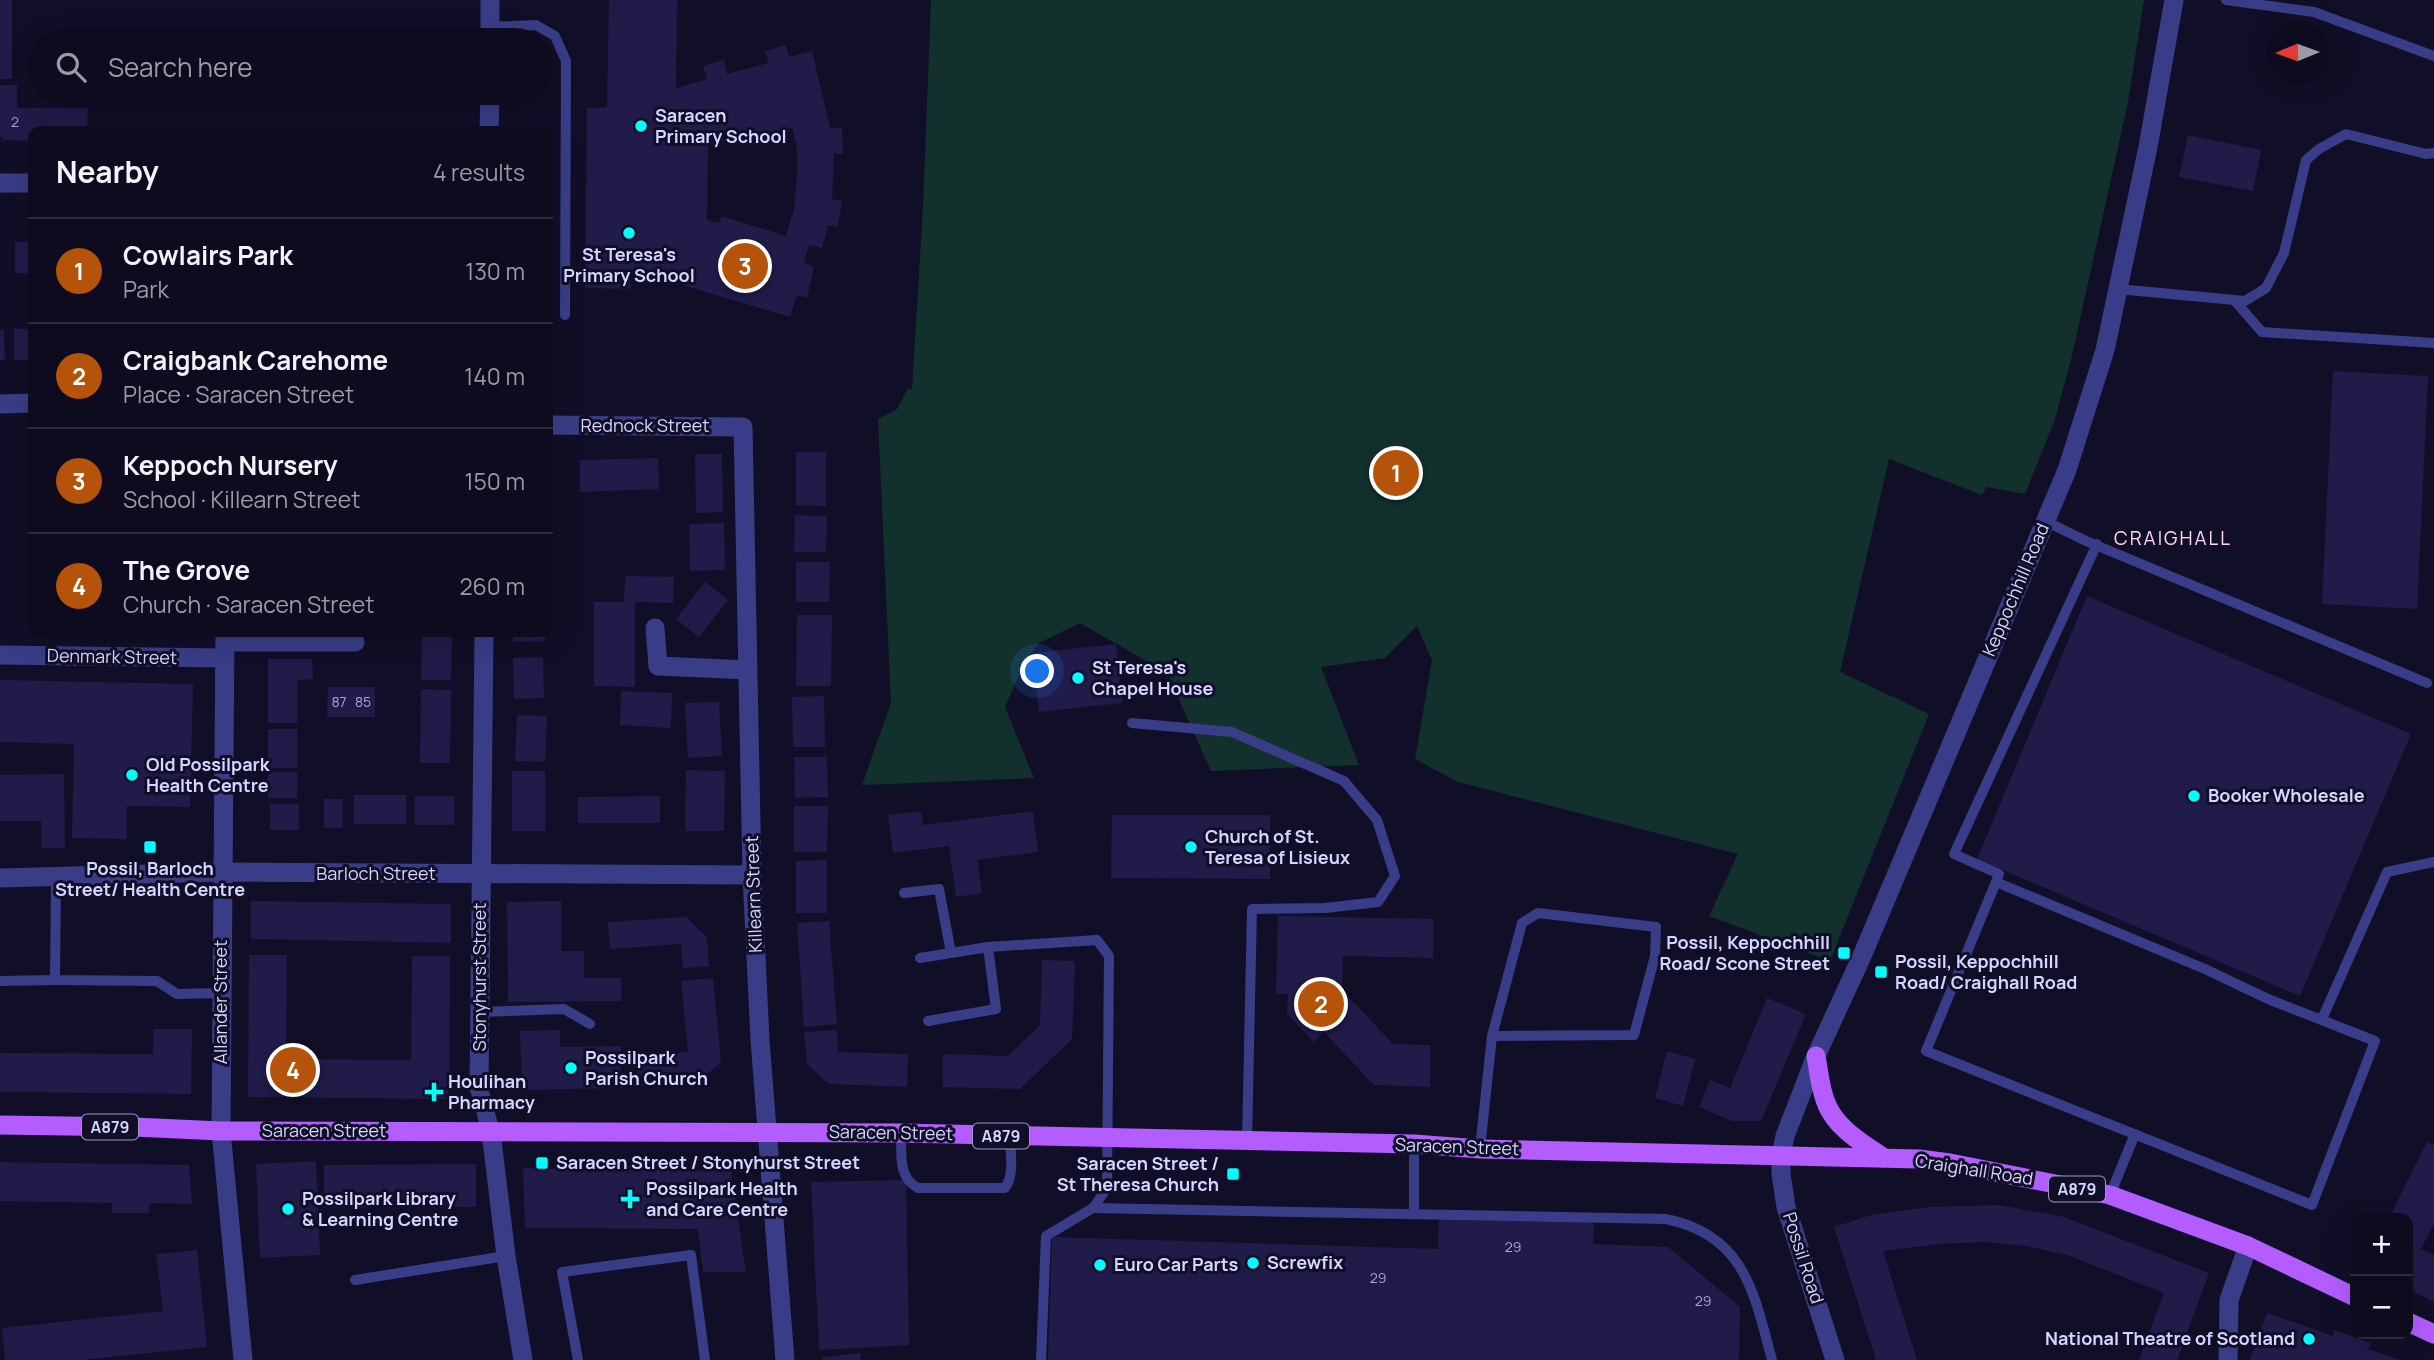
<!DOCTYPE html>
<meta charset="utf-8">
<style>
:root{--surface:#0d0b1d;--page:#1b192a;--text:#f1f3f6;--muted:#9a9ba4;--line:#2d2b3b;--accent:#b45309}
body{margin:0;font-family:Manrope,sans-serif;background:var(--page);color:var(--text)}
.controls{position:absolute;right:21px;bottom:21px;display:grid;overflow:hidden;border-radius:14px;box-shadow:0 7px 28px #0002}
.controls button{width:63px;height:63px;display:grid;place-items:center;padding:0;border:0;border-bottom:2px solid var(--line);background:var(--surface);color:var(--text);font:35px sans-serif}
.compass{position:absolute;left:2266px;top:21px;width:63px;height:63px;border-radius:50%;background:var(--surface);box-shadow:0 7px 28px #0002;rotate:269deg}
.you{position:absolute;left:1038px;top:672px;width:24px;height:24px;margin:-18px;border:5px solid #fff;border-radius:50%;background:#1a73e8;box-shadow:0 0 0 10px #1a73e833}
.badge{display:grid;place-items:center;width:46px;height:46px;border-radius:50%;background:var(--accent);color:#fff;font-size:23px;font-weight:700}
.pin{position:absolute;translate:-50% -50%;border:4px solid #fff;box-shadow:0 2px 7px #0006}
.list{margin:0;padding:0;list-style:none}
h2{display:flex;justify-content:space-between;align-items:center;height:91px;margin:0;padding:0 28px;font-size:30px}
h2 small{font-size:23px;font-weight:400;color:var(--muted)}
.list li{display:grid;grid-template-columns:46px 1fr auto;gap:21px;align-items:center;box-sizing:border-box;height:105px;padding:0 28px;border-top:2px solid var(--line)}
.list b{display:block;font-size:26px;white-space:nowrap}
.list p{margin:0;font-size:23px;white-space:nowrap;color:var(--muted)}
.list em{font-size:23px;font-style:normal;color:var(--muted)}
.icon{flex:none;width:38px;height:38px;fill:none;stroke:currentColor;stroke-width:2;stroke-linecap:round;stroke-linejoin:round}
.map{position:relative;flex:none;width:2434px;height:1360px;overflow:hidden}
.search{position:absolute;background:var(--surface);box-shadow:0 7px 28px #0002;left:28px;top:28px;width:525px;height:77px;display:flex;align-items:center;gap:18px;box-sizing:border-box;padding:0 24px;border-radius:38px;color:var(--muted);font-size:26px}
.panel{position:absolute;background:var(--surface);box-shadow:0 7px 28px #0002;left:28px;top:126px;width:525px;height:511px;border-radius:14px}
.map>svg:first-child{display:block}
</style>
<div class="map">
<svg width="2434" height="1360" viewBox="0 0 2434 1360">
<rect width="100%" height="100%" fill="#110f27"/>
<path fill="#12312d" d="M931,0H2144L2128,102L2071,360L2054,422L2025,494L1986,487L1982,495L1889,459L1840,672L1929,714L1830,961L1709,916L1738,854L1458,782L1415,759L1432,660L1417,626L1385,658L1321,667L1359,765L1211,771L1167,673L1080,623L1039,643L1023,665L1005,707L1034,778L862,785L891,703L878,419L897,409L908,388L912,390L923,207Z"/>
<g fill="#201b49" fill-rule="evenodd">
<rect x="0" y="0" width="12" height="79"/>
<path d="M609,0H677L676,88L707,79L703,66L724,60L727,74L769,63L765,51L786,45L789,57L812,51L830,128H842L843,154H834L832,199L842,201L838,227L828,225L822,248L809,245L804,263L814,267L807,298L797,295L790,317L672,282L675,276H631L630,289L585,288L587,108L607,107ZM792,128L797,147V176L794,209L786,236L721,216L719,223L707,220L708,146Z"/>
<path d="M0,85H17V108H88L87,131H33V141L4,140L0,136Z"/>
<path d="M2188,135L2261,150L2253,191L2179,177Z"/>
<rect x="15" y="242" width="18" height="31"/>
<rect x="14" y="329" width="19" height="31"/>
<path d="M0,330H4L5,360H0Z"/>
<path d="M2333,371L2428,376L2417,609L2322,604Z"/>
<path d="M796,452H826V506L796,505Z"/>
<path d="M695,454H722L723,512L696,513Z"/>
<path d="M548,456H552L553,513H548Z"/>
<path d="M658,458L659,489L580,492V460Z"/>
<path d="M795,515L827,516L826,552H794Z"/>
<path d="M724,523L725,570L690,571L689,524Z"/>
<rect x="548" y="526" width="4" height="43"/>
<path d="M796,562H830L829,602H796Z"/>
<path d="M625,576L674,577L673,603L635,602V687L594,686V602H624Z"/>
<path d="M705,582L728,600L699,637L676,619Z"/>
<path d="M2087,596L2411,734L2300,996L1977,859Z"/>
<path d="M797,615H832L831,686H796Z"/>
<path d="M422,632H452L451,680H421Z"/>
<path d="M513,632H545V641L513,642Z"/>
<path d="M1116,644L1122,703L1039,712L1033,653Z"/>
<path d="M543,657L544,698L514,699L513,658Z"/>
<path d="M268,659H312L313,679L297,680V723H268Z"/>
<path d="M0,680L193,684L190,807L127,806V839L72,838L74,744L0,742Z"/>
<path d="M328,687H375V717H327Z"/>
<path d="M421,689L451,690L450,763H420Z"/>
<path d="M621,691L672,693L671,728L620,725Z"/>
<path d="M824,696L825,747H793L792,697Z"/>
<path d="M719,702L722,756L688,758L685,703Z"/>
<path d="M517,715L547,716L545,762L515,761Z"/>
<rect x="268" y="729" width="29" height="39"/>
<path d="M794,757H827L828,797L795,798Z"/>
<path d="M686,770L725,771L724,831H685Z"/>
<rect x="512" y="771" width="33" height="60"/>
<rect x="268" y="772" width="29" height="26"/>
<path d="M64,774L65,848H41V821H0V775Z"/>
<rect x="354" y="795" width="52" height="29"/>
<rect x="415" y="796" width="39" height="29"/>
<path d="M660,796V823H578V797Z"/>
<rect x="324" y="799" width="19" height="29"/>
<rect x="270" y="804" width="29" height="26"/>
<path d="M794,806H828L827,852H794Z"/>
<path d="M921,811L923,825L1033,811L1038,852L977,860L982,893L956,897L949,846L893,853L888,815Z"/>
<path d="M1112,815H1270V879L1111,878Z"/>
<path d="M827,860V913H796V861Z"/>
<path d="M251,901L451,904V943L251,939Z"/>
<path d="M561,901V951H584V978H621V1001L508,1002L507,902Z"/>
<path d="M1278,916L1433,919V958L1343,956L1342,990L1393,1044L1430,1045V1087L1374,1085L1324,1032L1314,1042L1287,1014L1288,994H1276Z"/>
<path d="M686,917L707,937L709,966L683,968L681,944L610,949L608,922Z"/>
<path d="M829,921L837,1024L804,1027L797,923Z"/>
<path d="M249,955H287L286,1059L411,1060L412,956H450L449,1099L248,1097Z"/>
<path d="M1042,960L1075,961L1072,1039L1020,1089L943,1087V1054L1008,1056L1040,1025Z"/>
<path d="M713,978L721,1062L696,1084L638,1086L637,1053L688,1052L681,981Z"/>
<path d="M1767,998L1806,1014L1761,1121H1732L1699,1107L1710,1080L1730,1088Z"/>
<path d="M153,1029H192L191,1094L0,1092V1053L153,1054Z"/>
<path d="M560,1030V1047L621,1046V1088L522,1090L520,1031Z"/>
<path d="M837,1030L838,1052L908,1054L907,1087L829,1084L807,1064L804,1032Z"/>
<path d="M1667,1051L1695,1059L1683,1106L1655,1098Z"/>
<path d="M2427,1142L2434,1145V1224L2421,1249L2434,1255V1302L2408,1289V1218H2389Z"/>
<path d="M316,1161L320,1255L260,1258L256,1164Z"/>
<path d="M0,1162L189,1165L192,1204L149,1203V1213H112V1203L0,1201Z"/>
<path d="M476,1164V1207L324,1208V1165Z"/>
<path d="M523,1168L731,1171L746,1272H703L698,1229L525,1228Z"/>
<path d="M906,1180L909,1345L819,1350L811,1182Z"/>
<path d="M1999,1205L2064,1217L2209,1273L2177,1360H2139L2164,1293L2070,1256L2026,1246L1985,1242L1939,1244L1883,1251L1917,1360H1876L1834,1227L1871,1215L1929,1207Z"/>
<path d="M1439,1214L1594,1219L1593,1244L1668,1247L1740,1307L1739,1360H1048L1052,1237L1438,1249Z"/>
<path d="M197,1250L207,1347L82,1360H5L2,1328L163,1311L156,1254Z"/>
<path d="M2267,1313L2333,1336L2334,1330L2371,1343L2369,1349L2400,1360H2250Z"/>
<path d="M860,1353L861,1360H823L822,1357Z"/>
</g>
<g fill="none" stroke-linecap="round" stroke-linejoin="round">
<g stroke="#393d87" stroke-width="10">
<path d="M2226,0L2314,12L2434,56"/>
<path d="M490,27L536,25L555,36L566,61L565,315"/>
<path d="M2118,289L2245,301L2266,288L2284,253L2306,160L2319,149L2346,134L2426,154L2434,153"/>
<path d="M2234,300L2262,332L2434,343"/>
<path d="M2045,521L2086,541L2427,683"/>
<path d="M1132,723L1232,732L1344,781L1377,820L1395,876L1378,902L1325,908L1252,909L1247,1141"/>
<path d="M56,877L55,980L157,981L177,994L221,993"/>
<path d="M1996,882L2205,969L2268,999L2375,1041L2312,1205L1926,1051L1996,882L1999,874L1954,854L2097,544"/>
<path d="M904,893L939,889L951,953"/>
<path d="M920,958L988,947L1097,940L1109,956L1107,1188L1093,1208L1046,1236L1041,1360"/>
<path d="M0,981L55,980"/>
<path d="M480,1012L564,1009L590,1024"/>
<path d="M2322,1019L2387,872L2434,862"/>
<path d="M928,1021L996,1009L988,947"/>
<path d="M901,1133C902,1153 897,1177 918,1188H1005C1015,1175 1010,1152 1010,1136"/>
<path d="M1480,1149L1492,1036L1522,923L1538,913L1656,927L1655,956L1634,1035L1492,1036"/>
<path d="M2110,1195L2135,1134"/>
<path d="M1093,1208L1666,1219C1745,1235 1754,1293 1772,1360"/>
<path d="M1414,1212V1144"/>
<path d="M355,1280L506,1256"/>
<path d="M578,1360L562,1272L691,1255L705,1360"/>
</g>
<path stroke="#393d87" stroke-width="18" d="M479,1088L491,1132"/>
<g stroke="#393d87" stroke-width="19">
<path d="M490,40V0"/>
<path d="M489,131L490,93"/>
<path d="M0,183H33"/>
<path d="M0,404L33,403"/>
<path d="M548,425L743,427L752,875L760,1040L785,1360"/>
<path d="M655,628L658,666L748,670"/>
<path d="M225,632L221,1131L243,1360"/>
<path d="M225,642H355"/>
<path d="M0,655L224,658"/>
<path d="M0,878L222,872L752,875"/>
<path d="M479,1088L484,632"/>
<path d="M491,1132L506,1256L523,1360"/>
<path d="M2228,1360L2229,1300L2248,1246"/>
</g>
<path stroke="#393d87" stroke-width="19" d="M1835,1360L1786,1207L1781,1174V1155L1785,1136L1816,1056L1862,956L2067,470L2105,350L2148,147L2174,0"/>
<g stroke="#b35cff" stroke-width="19">
<path d="M1816,1056C1819,1072 1820,1090 1827,1105C1837,1129 1864,1144 1884,1158"/>
<path d="M0,1125L134,1127L221,1131L901,1133L1414,1144L1480,1149L1919,1159L1950,1163L2110,1195L2248,1246L2355,1297"/>
<path d="M2408,1322L2434,1334"/>
</g>
</g>
<g fill="#01fdff" stroke="#110f27" stroke-width="2.5">
<circle cx="641" cy="126" r="7"/>
<circle cx="629" cy="233" r="7"/>
<circle cx="1078" cy="678" r="7"/>
<circle cx="132" cy="775" r="7"/>
<circle cx="2194" cy="796" r="7"/>
<rect x="143" y="840" width="14" height="14" rx="3.5"/>
<circle cx="1191" cy="847" r="7"/>
<rect x="1837" y="946" width="14" height="14" rx="3.5"/>
<rect x="1874" y="965" width="14" height="14" rx="3.5"/>
<circle cx="571" cy="1068" r="7"/>
<path d="M430.5 1081.5h7v7h7v7h-7v7h-7v-7h-7v-7h7z"/>
<rect x="535" y="1156" width="14" height="14" rx="3.5"/>
<rect x="1226" y="1167" width="14" height="14" rx="3.5"/>
<path d="M626.5 1188.5h7v7h7v7h-7v7h-7v-7h-7v-7h7z"/>
<circle cx="288" cy="1209" r="7"/>
<circle cx="1253" cy="1263" r="7"/>
<circle cx="1100" cy="1265" r="7"/>
<circle cx="2309" cy="1339" r="7"/>
</g>
<g text-anchor="middle" stroke-width="6" stroke-linejoin="round" paint-order="stroke">
<g font-size="14" fill="#a8a6d2">
<text x="15" y="127">2</text>
<text x="339" y="707">87</text>
<text x="363" y="707">85</text>
<text x="1513" y="1252">29</text>
<text x="1378" y="1283">29</text>
<text x="1703" y="1306">29</text>
</g>
<g fill="#110f27" stroke="#9b9abe" stroke-width="2">
<rect x="82" y="1114.5" width="56" height="25" rx="5"/>
<rect x="973" y="1123.5" width="56" height="25" rx="5"/>
<rect x="2049" y="1176.5" width="56" height="25" rx="5"/>
</g>
<g font-size="16" font-weight="bold" fill="#d6d5ff">
<text x="110" y="1133">A879</text>
<text x="1001" y="1142">A879</text>
<text x="2077" y="1195">A879</text>
</g>
<g font-size="18" font-weight="bold" fill="#d6d5ff" stroke="#110f27" text-anchor="start">
<text x="655" y="122">Saracen<tspan x="655" dy="21">Primary School</tspan></text>
<text x="629" y="261" text-anchor="middle">St Teresa's<tspan x="629" dy="21">Primary School</tspan></text>
<text x="1092" y="674">St Teresa's<tspan x="1092" dy="21">Chapel House</tspan></text>
<text x="146" y="771">Old Possilpark<tspan x="146" dy="21">Health Centre</tspan></text>
<text x="2208" y="802">Booker Wholesale</text>
<text x="1205" y="843">Church of St.<tspan x="1205" dy="21">Teresa of Lisieux</tspan></text>
<text x="150" y="875" text-anchor="middle">Possil, Barloch<tspan x="150" dy="21">Street/ Health Centre</tspan></text>
<text x="1830" y="949" text-anchor="end">Possil, Keppochhill<tspan x="1830" dy="21">Road/ Scone Street</tspan></text>
<text x="1895" y="968">Possil, Keppochhill<tspan x="1895" dy="21">Road/ Craighall Road</tspan></text>
<text x="585" y="1064">Possilpark<tspan x="585" dy="21">Parish Church</tspan></text>
<text x="448" y="1088">Houlihan<tspan x="448" dy="21">Pharmacy</tspan></text>
<text x="556" y="1169">Saracen Street / Stonyhurst Street</text>
<text x="1219" y="1170" text-anchor="end">Saracen Street /<tspan x="1219" dy="21">St Theresa Church</tspan></text>
<text x="646" y="1195">Possilpark Health<tspan x="646" dy="21">and Care Centre</tspan></text>
<text x="302" y="1205">Possilpark Library<tspan x="302" dy="21">&amp; Learning Centre</tspan></text>
<text x="1267" y="1269">Screwfix</text>
<text x="1114" y="1271">Euro Car Parts</text>
<text x="2295" y="1345" text-anchor="end">National Theatre of Scotland</text>
</g>
<g font-size="18" fill="#d6d5ff" stroke="#110f27">
<text x="645" y="432">Rednock Street</text>
<text transform="translate(2016 590) rotate(-67)" y="6">Keppochhill Road</text>
<text transform="translate(112 657) rotate(1)" y="6">Denmark Street</text>
<text x="376" y="880">Barloch Street</text>
<text transform="translate(754 894) rotate(-92)" y="6">Killearn Street</text>
<text transform="translate(480 977) rotate(-90)" y="6">Stonyhurst Street</text>
<text transform="translate(221 1002) rotate(-90)" y="6">Allander Street</text>
<text x="324" y="1137">Saracen Street</text>
<text transform="translate(891 1133) rotate(1)" y="6">Saracen Street</text>
<text transform="translate(1457 1147) rotate(2)" y="6">Saracen Street</text>
<text transform="translate(1974 1170) rotate(9)" y="6">Craighall Road</text>
<text transform="translate(1803 1258) rotate(72)" y="6">Possil Road</text>
</g>
<g font-size="19" letter-spacing="2" fill="#ffd7f4" stroke="#110f27">
<text x="2173" y="545">CRAIGHALL</text>
</g>
</g>
</svg>
<div class="controls">
<button>+</button>
<button>−</button>
</div>
<svg class="compass" viewBox="-18 -18 36 36"><path d="M0-13l5 13h-10z" fill="#e53935"/><path d="M0 13l5-13h-10z" fill="#9a9ba4"/></svg>
<div class="you"></div>
<div class="pin badge" style="left:1396px;top:473px">1</div>
<div class="pin badge" style="left:1321px;top:1004px">2</div>
<div class="pin badge" style="left:745px;top:266px">3</div>
<div class="pin badge" style="left:293px;top:1070px">4</div>
<div class="search"><svg class="icon" aria-label="search" viewBox="0 0 24 24"><circle cx="10" cy="10" r="6"/><path d="M15 15l6 6"/></svg>Search here</div>
<section class="panel">
<h2>Nearby<small>4 results</small></h2>
<ul class="list">
<li><span class="badge">1</span><div><b>Cowlairs Park</b><p>Park</p></div><em>130 m</em></li>
<li><span class="badge">2</span><div><b>Craigbank Carehome</b><p>Place · Saracen Street</p></div><em>140 m</em></li>
<li><span class="badge">3</span><div><b>Keppoch Nursery</b><p>School · Killearn Street</p></div><em>150 m</em></li>
<li><span class="badge">4</span><div><b>The Grove</b><p>Church · Saracen Street</p></div><em>260 m</em></li>
</ul>
</section>
</div>
